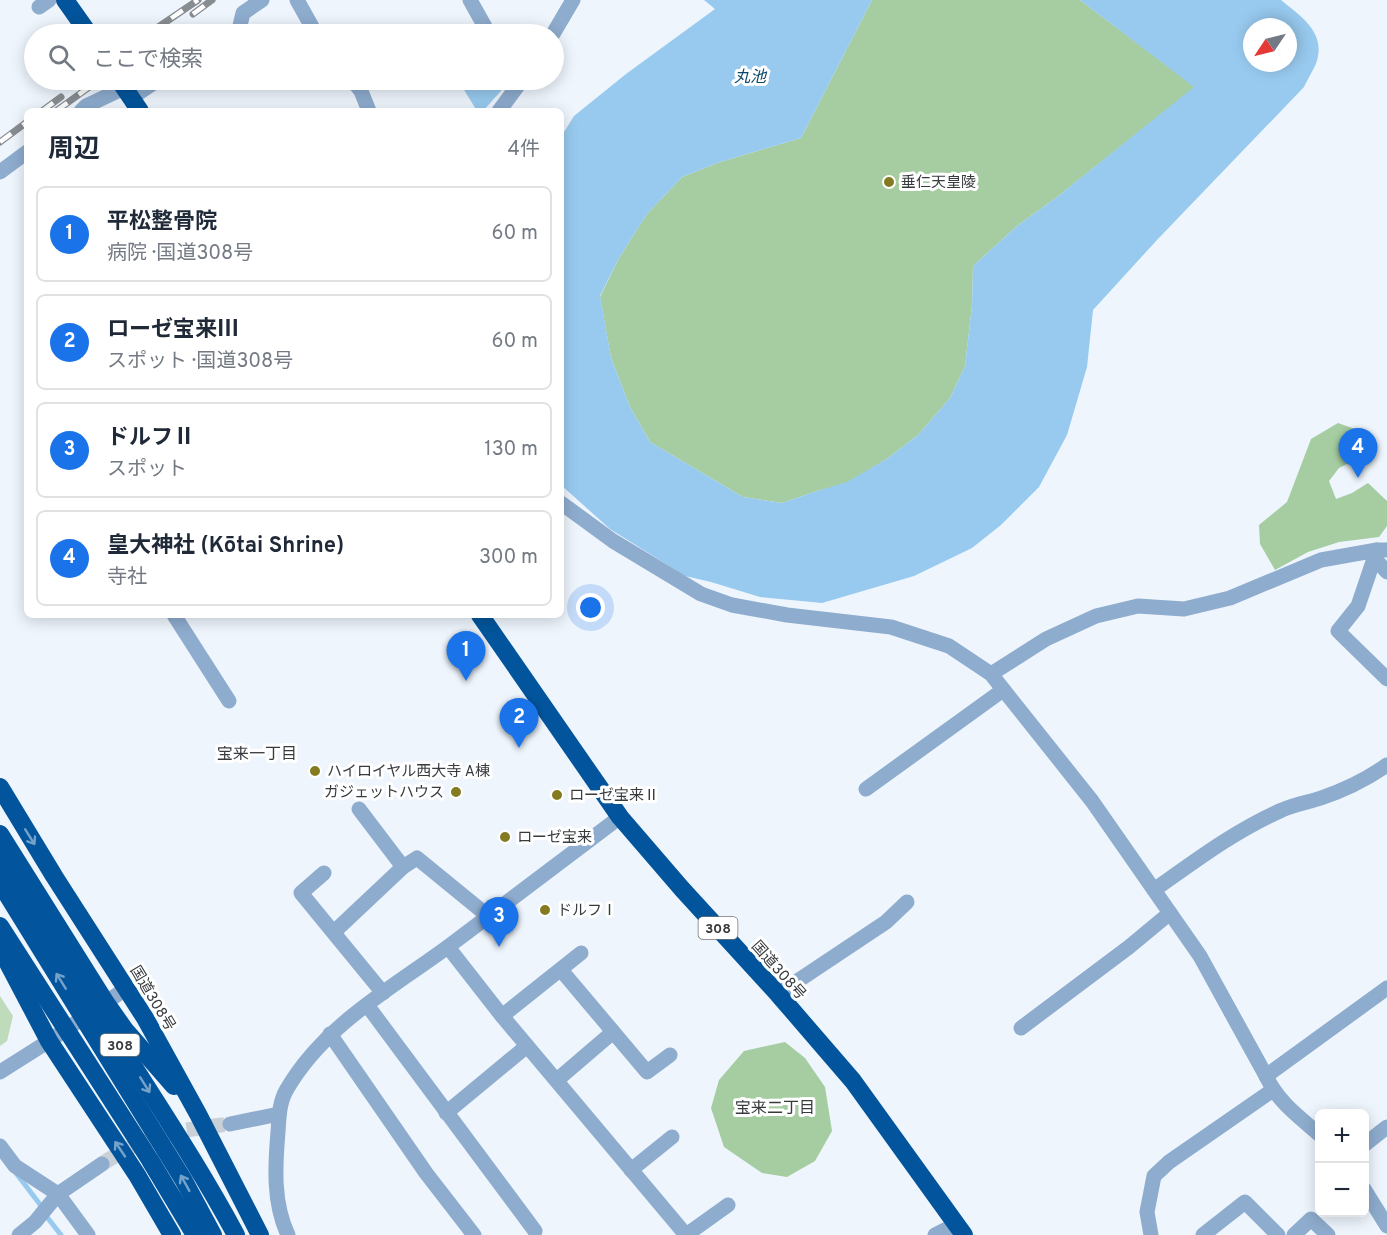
<!DOCTYPE html>
<html lang="ja">
<meta charset="utf-8">
<style>
:root{--surface:#fff;--page:#f2f2f3;--text:#1f2937;--muted:#747a83;--line:#e0e1e3;--accent:#1a73e8}
body{margin:0;font-family:Overpass,"Noto Sans JP",sans-serif;background:var(--page);color:var(--text)}
.controls{position:absolute;right:18px;bottom:18px;display:grid;overflow:hidden;border-radius:9px;box-shadow:0 3px 15px #0003}
.controls button{width:54px;height:54px;display:grid;place-items:center;padding:0;border:0;border-bottom:2px solid var(--line);background:var(--surface);color:var(--text);font:30px sans-serif}
.compass{position:absolute;left:1243px;top:18px;width:54px;height:54px;border-radius:50%;background:var(--surface);box-shadow:0 3px 15px #0003;rotate:235deg}
.you{position:absolute;left:591px;top:608px;width:21px;height:21px;margin:-15px;border:4px solid #fff;border-radius:50%;background:#1a73e8;box-shadow:0 0 0 9px #1a73e833}
.badge{display:grid;place-items:center;width:39px;height:39px;border-radius:50%;background:var(--accent);color:#fff;font-size:20px;font-weight:700}
.pin{position:absolute;translate:-50% -50px;filter:drop-shadow(0 2px 3px #0008)}
.pin::after{content:'';position:absolute;top:32px;width:21px;height:18px;background:inherit;clip-path:polygon(0 0,100% 0,50% 100%)}
.list{margin:0;padding:0;list-style:none}
h2{display:flex;justify-content:space-between;align-items:center;height:78px;margin:0;padding:0 24px;font-size:26px}
h2 small{font-size:20px;font-weight:400;color:var(--muted)}
.list li{display:grid;grid-template-columns:39px 1fr auto;gap:18px;align-items:center;box-sizing:border-box;height:96px;margin:0 12px 12px;padding:0 12px;border:2px solid var(--line);border-radius:9px}
.list b{display:block;font-size:22px;white-space:nowrap}
.list p{margin:0;font-size:20px;white-space:nowrap;color:var(--muted)}
.list em{font-size:20px;font-style:normal;color:var(--muted)}
.icon{flex:none;width:33px;height:33px;fill:none;stroke:currentColor;stroke-width:2;stroke-linecap:round;stroke-linejoin:round}
.map{position:relative;flex:none;width:1387px;height:1235px;overflow:hidden}
.search{position:absolute;background:var(--surface);box-shadow:0 3px 15px #0003;left:24px;top:24px;width:540px;height:66px;display:flex;align-items:center;gap:15px;box-sizing:border-box;padding:0 21px;border-radius:33px;color:var(--muted);font-size:22px}
.panel{position:absolute;background:var(--surface);box-shadow:0 3px 15px #0003;left:24px;top:108px;width:540px;height:510px;border-radius:9px}
.map>svg:first-child{display:block}
</style>
<div class="map">
<svg width="1387" height="1235" viewBox="0 0 1387 1235">
<rect width="100%" height="100%" fill="#eef5fd"/>
<path fill="#bedbbb" d="M0,996L13,1016L7,1041L0,1046Z"/>
<g fill="#a5cda1">
<path d="M872,0H1080L1195,87L1057,197L1017,226L973,266L972,305L965,366L950,398L918,435L888,458L847,483L817,491L782,503L743,497L650,442L630,407L611,358L600,297L619,258L647,214L682,177L720,162L801,138Z"/>
<path d="M1338,423L1358,430L1359,449L1355,460L1339,468L1329,481L1336,499L1352,493L1368,483L1387,501V526L1379,537L1339,542L1308,552L1275,570L1260,544L1259,525L1287,502L1311,439Z"/>
<path d="M785,1042L805,1058L825,1087L832,1131L815,1161L787,1177L762,1173L724,1147L711,1108L719,1080L744,1051Z"/>
</g>
<g fill="#98caef" fill-rule="evenodd">
<path d="M704,0H872L801,138L720,162L682,177L647,214L619,258L600,296L611,358L630,407L650,442L743,497L782,503L817,491L847,482L888,458L918,435L950,398L965,366L972,305L973,266L1017,226L1057,197L1194,87L1080,0H1281C1299,15 1323,30 1318,56C1317,65 1308,78 1304,87L1156,241L1093,310L1087,367L1067,435L1039,487L1001,525L972,548L914,576L822,603L760,597L711,582L685,576L610,529L561,485V137L574,116L626,74L715,9ZM1252,27H1288V63H1252Z"/>
<path d="M458,80H506L508,83L483,111H477Z"/>
</g>
<g fill="none" stroke-linecap="round" stroke-linejoin="round">
<g stroke="#98caef" stroke-width="5">
<path d="M16,1173L42,1207"/>
<path d="M47,1217L61,1235"/>
</g>
<path stroke="#cad0d7" stroke-width="15" stroke-dasharray="15 8" stroke-linecap="butt" d="M102,1164C111,1158 121,1152 130,1148C161,1132 196,1128 230,1124"/>
<g stroke="#8eacce" stroke-width="15">
<path d="M297,0L316,34"/>
<path d="M470,0L489,34"/>
<path d="M39,7L49,0"/>
<path d="M238,34L243,13L262,0"/>
<path d="M553,34L573,0"/>
<path d="M352,80L361,91L369,111"/>
<path d="M131,98L158,80"/>
<path d="M81,111L86,106L124,88"/>
<path d="M499,111L522,80"/>
<path d="M0,172L27,152"/>
<path d="M561,503L613,541L701,594L732,605L787,615L891,627L949,646L991,674L1092,801L1200,956L1266,1076C1278,1102 1298,1116 1320,1135"/>
<path d="M1377,550L1358,606L1338,631L1387,679"/>
<path d="M1374,558L1387,572"/>
<path d="M174,615L229,701"/>
<path d="M991,674L1046,639L1096,616L1138,606L1184,609L1230,598L1321,560L1377,550H1387"/>
<path d="M866,789L1003,690"/>
<path d="M359,809L403,867"/>
<path d="M324,873L301,893L383,993"/>
<path d="M1154,890C1195,861 1236,830 1282,810C1295,804 1309,802 1321,798C1345,790 1367,779 1387,765"/>
<path d="M334,932L403,867L417,858L488,916"/>
<path d="M448,947L502,1016L686,1235"/>
<path d="M561,970L647,1072L670,1055"/>
<path d="M778,994L886,922L907,902"/>
<path d="M367,1005L535,1231"/>
<path d="M502,1016L581,953"/>
<path d="M1021,1028L1129,947L1170,913"/>
<path d="M330,1034L426,1173L474,1235"/>
<path d="M0,1072L49,1041L127,988"/>
<path d="M1266,1076L1387,988"/>
<path d="M557,1080L613,1032"/>
<path d="M446,1113L527,1046"/>
<path d="M230,1124L279,1114"/>
<path d="M1364,1145L1387,1127"/>
<path d="M0,1146L15,1166L58,1194L88,1235"/>
<path d="M631,1170L672,1137"/>
<path d="M1364,1189L1387,1226"/>
<path d="M19,1235L35,1222L58,1194L102,1164"/>
<path d="M288,1235C273,1203 275,1167 278,1132C279,1118 279,1102 287,1089C324,1025 392,988 449,946C506,903 563,860 620,817"/>
<path d="M686,1235L728,1205"/>
<path d="M935,1235L957,1224"/>
<path d="M1151,1235L1147,1212L1154,1176L1169,1162L1273,1090"/>
<path d="M1203,1235L1245,1202L1278,1235"/>
<path d="M1294,1235L1311,1219L1328,1235"/>
</g>
<g stroke="#02559c" stroke-width="18">
<path d="M65,0L89,34"/>
<path d="M119,80L140,111"/>
<path d="M480,615L620,817L682,889L778,994L853,1081L964,1235"/>
<path d="M0,787L54,876L145,1018L198,1114L260,1235"/>
<path d="M0,834L106,1003L125,1030L174,1086"/>
<path d="M0,948L49,1041L137,1175L172,1235"/>
</g>
<g stroke="#888d92" stroke-width="7">
<g id="rail">
<path d="M193,14L212,0"/>
<path d="M148,34L198,0"/>
<path d="M42,111L61,97"/>
<path d="M56,111L99,80"/>
<path d="M0,142L27,122"/>
</g>
</g>
<use href="#rail" stroke="#fff" stroke-width="4.5" stroke-dasharray="14" stroke-linecap="butt"/>
<g stroke="#02559c" stroke-width="18">
<path d="M0,859C46,927 90,997 134,1067C169,1122 205,1177 236,1235"/>
<path d="M0,883L183,1179L213,1235"/>
<path d="M0,926L150,1160L195,1235"/>
</g>
</g>
<defs><path id="oneway-shaft" d="M-6 0H5M1.5-3L5.5 0L1.5 3" fill="none" stroke-width="1.6" stroke-linecap="round" stroke-linejoin="round" transform="scale(1.5)"/></defs>
<g stroke="#74a2c9">
<use href="#oneway-shaft" transform="translate(30 837) rotate(58)"/>
<use href="#oneway-shaft" transform="translate(61 981) rotate(-122)"/>
<use href="#oneway-shaft" transform="translate(145 1085) rotate(58)"/>
<use href="#oneway-shaft" transform="translate(120 1149) rotate(-124)"/>
<use href="#oneway-shaft" transform="translate(185 1183) rotate(-119)"/>
</g>
<g fill="#847b21" stroke="#fff" stroke-width="2">
<circle cx="889" cy="182" r="6"/>
<circle cx="315" cy="771" r="6"/>
<circle cx="456" cy="792" r="6"/>
<circle cx="557" cy="795" r="6"/>
<circle cx="505" cy="837" r="6"/>
<circle cx="545" cy="910" r="6"/>
</g>
<g text-anchor="middle" stroke-width="6" stroke-linejoin="round" paint-order="stroke">
<g fill="#fff" stroke="#747678" stroke-width="1.5">
<rect x="698.5" y="917" width="39" height="22" rx="4.5"/>
<rect x="100.5" y="1034" width="39" height="22" rx="4.5"/>
</g>
<g font-size="14" font-weight="bold" fill="#383b3e">
<text x="718" y="933">308</text>
<text x="120" y="1050">308</text>
</g>
<g font-size="15" fill="#383b3e" stroke="#fff" text-anchor="start">
<text x="901" y="187">垂仁天皇陵</text>
<text x="327" y="776">ハイロイヤル西大寺 A棟</text>
<text x="444" y="797" text-anchor="end">ガジェットハウス</text>
<text x="569" y="800">ローゼ宝来Ⅱ</text>
<text x="517" y="842">ローゼ宝来</text>
<text x="557" y="915">ドルフⅠ</text>
</g>
<g font-size="15" fill="#383b3e" stroke="#fff">
<text transform="translate(779 970) rotate(48)" y="5">国道308号</text>
<text transform="translate(153 998) rotate(59)" y="5">国道308号</text>
</g>
<g font-size="16" font-style="italic" fill="#0b486b" stroke="#fff">
<text x="750" y="82">丸池</text>
</g>
<g font-size="16" fill="#383b3e" stroke="#fff">
<text x="257" y="759">宝来一丁目</text>
<text x="775" y="1113">宝来二丁目</text>
</g>
</g>
</svg>
<div class="controls">
<button>+</button>
<button>−</button>
</div>
<svg class="compass" viewBox="-18 -18 36 36"><path d="M0-13l5 13h-10z" fill="#e53935"/><path d="M0 13l5-13h-10z" fill="#747a83"/></svg>
<div class="you"></div>
<div class="pin badge" style="left:466px;top:681px">1</div>
<div class="pin badge" style="left:519px;top:748px">2</div>
<div class="pin badge" style="left:499px;top:947px">3</div>
<div class="pin badge" style="left:1358px;top:478px">4</div>
<div class="search"><svg class="icon" aria-label="search" viewBox="0 0 24 24"><circle cx="10" cy="10" r="6"/><path d="M15 15l6 6"/></svg>ここで検索</div>
<section class="panel">
<h2>周辺<small>4件</small></h2>
<ul class="list">
<li><span class="badge">1</span><div><b>平松整骨院</b><p>病院 · 国道308号</p></div><em>60 m</em></li>
<li><span class="badge">2</span><div><b>ローゼ宝来Ⅲ</b><p>スポット · 国道308号</p></div><em>60 m</em></li>
<li><span class="badge">3</span><div><b>ドルフⅡ</b><p>スポット</p></div><em>130 m</em></li>
<li><span class="badge">4</span><div><b>皇大神社 (Kōtai Shrine)</b><p>寺社</p></div><em>300 m</em></li>
</ul>
</section>
</div>
